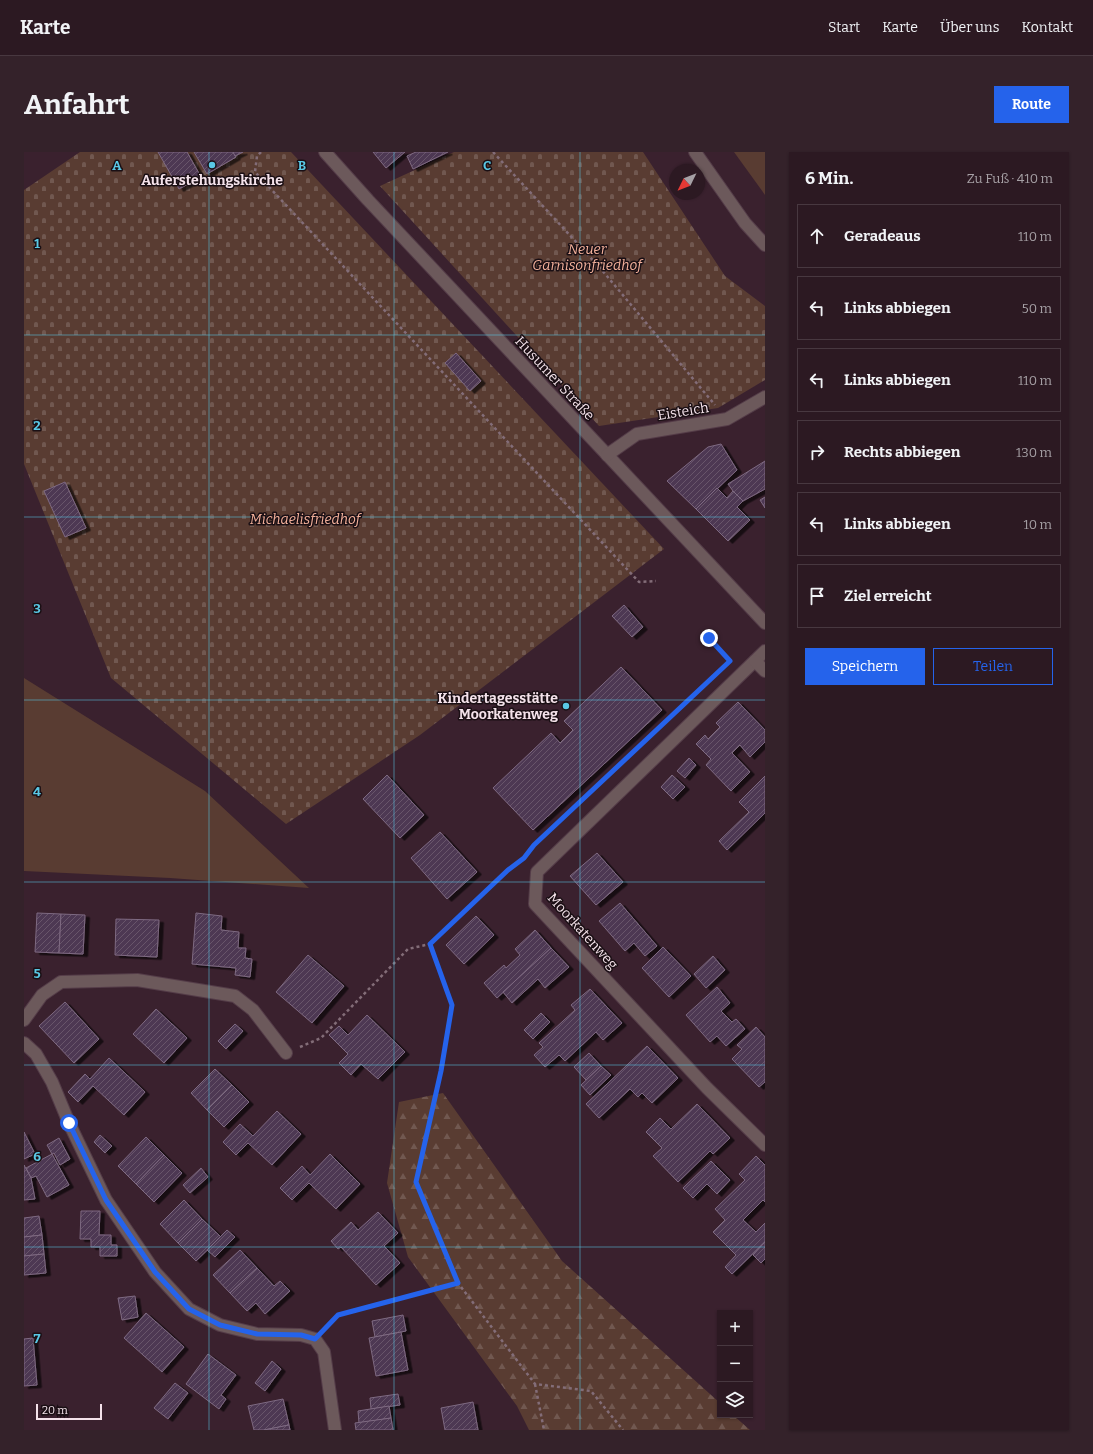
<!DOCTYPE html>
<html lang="de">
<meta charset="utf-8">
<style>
:root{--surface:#2c1922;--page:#34222a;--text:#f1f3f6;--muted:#a6a0a5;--line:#483840;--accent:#2563eb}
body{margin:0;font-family:Bitter,serif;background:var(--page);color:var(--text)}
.controls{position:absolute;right:12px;bottom:12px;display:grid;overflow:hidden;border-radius:0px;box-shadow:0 1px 3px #0004}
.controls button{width:36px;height:36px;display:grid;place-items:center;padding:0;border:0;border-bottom:1px solid var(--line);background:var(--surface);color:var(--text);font:20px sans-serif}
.compass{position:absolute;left:645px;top:12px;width:36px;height:36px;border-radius:50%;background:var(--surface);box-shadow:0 1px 3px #0004;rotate:227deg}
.scale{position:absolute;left:12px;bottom:10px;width:66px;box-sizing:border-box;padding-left:4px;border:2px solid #f4e2ea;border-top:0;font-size:11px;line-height:14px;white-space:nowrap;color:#f4e2ea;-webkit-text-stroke:3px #1a0f14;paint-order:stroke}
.stop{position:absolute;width:12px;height:12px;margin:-9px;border:3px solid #2563eb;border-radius:50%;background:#fff}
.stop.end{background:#2563eb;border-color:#fff;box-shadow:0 1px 4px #0008}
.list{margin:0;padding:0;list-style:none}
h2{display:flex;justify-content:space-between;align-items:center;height:52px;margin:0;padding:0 16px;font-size:17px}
h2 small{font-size:13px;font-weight:400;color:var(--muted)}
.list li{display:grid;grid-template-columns:26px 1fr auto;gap:12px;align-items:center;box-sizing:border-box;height:64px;margin:0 8px 8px;padding:0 8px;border:1px solid var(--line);border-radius:0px}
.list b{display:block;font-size:15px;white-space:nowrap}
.list em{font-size:13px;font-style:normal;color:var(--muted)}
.actions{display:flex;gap:8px;padding:12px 16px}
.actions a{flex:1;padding:9px 0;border:1px solid var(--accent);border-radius:0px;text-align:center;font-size:14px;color:var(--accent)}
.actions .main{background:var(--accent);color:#fff}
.icon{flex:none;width:22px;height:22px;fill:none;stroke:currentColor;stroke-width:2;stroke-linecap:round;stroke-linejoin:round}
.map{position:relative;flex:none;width:741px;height:1278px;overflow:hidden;border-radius:0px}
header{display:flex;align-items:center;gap:24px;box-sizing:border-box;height:56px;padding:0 20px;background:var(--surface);border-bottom:1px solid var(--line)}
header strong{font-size:19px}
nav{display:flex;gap:22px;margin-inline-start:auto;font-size:14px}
.intro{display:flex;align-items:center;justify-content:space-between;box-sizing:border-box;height:96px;padding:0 24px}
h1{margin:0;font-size:28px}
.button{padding:10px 18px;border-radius:0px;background:var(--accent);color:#fff;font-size:14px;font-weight:700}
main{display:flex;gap:24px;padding:0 24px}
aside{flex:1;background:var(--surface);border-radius:0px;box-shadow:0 1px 3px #0004}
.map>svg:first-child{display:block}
</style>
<header>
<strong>Karte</strong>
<nav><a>Start</a><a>Karte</a><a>Über uns</a><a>Kontakt</a></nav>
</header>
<div class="intro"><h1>Anfahrt</h1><a class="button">Route</a></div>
<main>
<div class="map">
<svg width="741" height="1278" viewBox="0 0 741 1278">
<defs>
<pattern id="forest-firs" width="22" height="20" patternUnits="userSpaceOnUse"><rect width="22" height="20" fill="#593c32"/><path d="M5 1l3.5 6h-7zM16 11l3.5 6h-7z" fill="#715850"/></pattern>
<pattern id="cemetery-stones" width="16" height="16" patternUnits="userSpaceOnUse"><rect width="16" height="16" fill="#593c32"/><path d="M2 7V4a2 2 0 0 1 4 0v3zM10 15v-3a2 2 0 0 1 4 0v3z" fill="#715850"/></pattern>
<pattern id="building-hatch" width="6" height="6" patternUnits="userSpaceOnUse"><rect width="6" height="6" fill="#4e3752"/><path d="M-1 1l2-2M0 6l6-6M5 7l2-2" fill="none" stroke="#68546b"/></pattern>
<filter id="shadow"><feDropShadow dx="4.5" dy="2.5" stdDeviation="0" flood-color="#0009"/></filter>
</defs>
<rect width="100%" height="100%" fill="#3a212e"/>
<g fill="#593c32">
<path d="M710,0H741V43Z"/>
<path d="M0,526L181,639L285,736L146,726L0,719Z"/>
</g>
<path fill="url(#forest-firs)" d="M419,941L538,1109L696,1251V1263H709L726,1278H505L493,1254L384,1105L363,1031L375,950Z"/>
<g fill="url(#cemetery-stones)">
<path d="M56,0H267L640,397L396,583L262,672L87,526L0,312V38Z"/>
<path d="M430,0H619L701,124L741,154V228L694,256L575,274L356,34Z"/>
</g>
<g fill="url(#building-hatch)" stroke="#7e6a82" filter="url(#shadow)">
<path d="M134,0H163L177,25L155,37Z"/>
<path d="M170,0H209L212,5L183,22Z"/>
<path d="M209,0H219L211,4Z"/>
<path d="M349,0H381L362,16Z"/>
<path d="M392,0H424L389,17L383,4Z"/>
<path d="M432,201L457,229L446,239L421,211Z"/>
<path d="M697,292L713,318L672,357L643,329L684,295Z"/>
<path d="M741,309V337L719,349L709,339L704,332Z"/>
<path d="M41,330L62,376L41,385L20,339Z"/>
<path d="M693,336L703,346L709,339L719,349L713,355L726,368L704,389L672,357Z"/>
<path d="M741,345V356L736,348Z"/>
<path d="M600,453L619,475L608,485L588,464Z"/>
<path d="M597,515L638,558L509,678L469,636L527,581L536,591L549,578L540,569Z"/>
<path d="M714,550L741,578V590L726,605L716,593L708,601L726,620L707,639L682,613L687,607L672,592L681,583L684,587L696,575L692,571Z"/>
<path d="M665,606L672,613L661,626L653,619Z"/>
<path d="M363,623L400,663L376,686L339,647Z"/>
<path d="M648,623L661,635L649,647L637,635Z"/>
<path d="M741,624V661L703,698L695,689L725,660L715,650Z"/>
<path d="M416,680L453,720L423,747L387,706Z"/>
<path d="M573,701L599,730L572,753L546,724Z"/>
<path d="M596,751L633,794L621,804L610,791L601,799L575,769Z"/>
<path d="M13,761L37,762L35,801L11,800Z"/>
<path d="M172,761L198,764L197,778L215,780L214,796H222L221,806L228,807L226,825L211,823L212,816L168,812Z"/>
<path d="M37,762L61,763L59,802L35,801Z"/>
<path d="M452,764L470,783L440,812L422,793Z"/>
<path d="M92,767L135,768L133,805L91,803Z"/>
<path d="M511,778L527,796L473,846L460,831L480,813L482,816L496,803L491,797Z"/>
<path d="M639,795L667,824L645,845L618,816Z"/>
<path d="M527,796L545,815L521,836L514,827L488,851L479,840Z"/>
<path d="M284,803L320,834L288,871L252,840Z"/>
<path d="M689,804L701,818L682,836L670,822Z"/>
<path d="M693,835L706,851L697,859L708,870L712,867L721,877L702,894L693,884L686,890L662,863Z"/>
<path d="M566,837L598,871L579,888L572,880L541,909L535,903L521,915L510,903L519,895L515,891L551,858L547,853Z"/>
<path d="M41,850L75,887L50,911L15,874Z"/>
<path d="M132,857L163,886L140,911L109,882Z"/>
<path d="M517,861L526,870L509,887L500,878Z"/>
<path d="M343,863L381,900L354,927L337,912L327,923L315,911L324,902L305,883L315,874L324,883Z"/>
<path d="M211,872L219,879L202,897L194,889Z"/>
<path d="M732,875L741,885V930L735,935L708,907L718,897L713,893Z"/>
<path d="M623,894L654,926L628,951L618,941L614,945L606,937L575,966L562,952Z"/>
<path d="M565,901L577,914L562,928L550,915Z"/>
<path d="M85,906L121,940L100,963L69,934L54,950L44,940L61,922L66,927Z"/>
<path d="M577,914L587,923L566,943L557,933Z"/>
<path d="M191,917L208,933L183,958L167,941Z"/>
<path d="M208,933L225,950L200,975L183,958Z"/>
<path d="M673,952L706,986L689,1002L686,999L654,1030L629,1004L638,996L622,980L636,966L647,977Z"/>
<path d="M253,959L277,982L248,1013L224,991L212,1003L199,990L216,972L229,984Z"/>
<path d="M0,980L11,1002L0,1007Z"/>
<path d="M76,983L88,994L81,1001L70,990Z"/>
<path d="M122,985L140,1003L112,1032L94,1014Z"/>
<path d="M35,986L46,1007L36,1013L30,1001L28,1002L23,993Z"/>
<path d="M28,1002L45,1033L23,1045L12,1024L7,1026L2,1016Z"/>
<path d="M306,1002L336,1032L312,1057L285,1031L268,1048L256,1036L278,1014L286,1023Z"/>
<path d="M140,1003L158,1021L130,1050L112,1032Z"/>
<path d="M732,1004L741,1013V1050L739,1048L719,1068L732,1080L741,1071V1090L708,1122L701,1115L712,1103L689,1080L701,1068L691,1057L721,1028L715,1022Z"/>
<path d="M687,1009L706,1028L693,1042L683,1032L669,1046L659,1036Z"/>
<path d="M0,1013L7,1026L11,1047L0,1048Z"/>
<path d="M177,1016L184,1025L166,1041L159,1033Z"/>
<path d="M160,1048L178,1067L154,1091L136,1072Z"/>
<path d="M57,1059H76L75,1083H87V1093H93V1104H76V1095H67V1087H56Z"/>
<path d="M354,1060L374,1081L360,1094L376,1111L352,1133L317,1095L314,1097L307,1089L327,1070L334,1078Z"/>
<path d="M15,1064L18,1083L0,1085V1066Z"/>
<path d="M178,1067L197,1085L172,1109L154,1091Z"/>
<path d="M203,1078L211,1085L191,1105L183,1098Z"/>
<path d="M18,1083L20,1102L0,1104V1085Z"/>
<path d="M741,1090V1107L737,1111L729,1103Z"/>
<path d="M216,1098L233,1116L206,1141L189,1123Z"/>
<path d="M20,1102L22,1121L0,1123V1104Z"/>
<path d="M233,1116L250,1134L256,1129L266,1139L241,1162L232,1151L223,1159L206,1141Z"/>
<path d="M111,1144L114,1165L98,1168L94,1146Z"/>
<path d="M122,1161L160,1195L138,1220L100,1186Z"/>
<path d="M379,1163L382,1179L351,1185L348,1169Z"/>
<path d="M377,1180L384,1218L352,1224L345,1186Z"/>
<path d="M9,1186L13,1233L0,1234V1187Z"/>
<path d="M184,1202L212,1223L197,1243L202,1247L195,1257L162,1232Z"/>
<path d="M248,1209L257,1217L241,1239L231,1231Z"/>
<path d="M151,1231L164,1241L144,1267L130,1256Z"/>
<path d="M374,1242L376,1253L347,1257L346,1246Z"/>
<path d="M259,1247L265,1273L240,1278H230L224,1254Z"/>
<path d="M449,1250L454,1278H421L417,1256Z"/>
<path d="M365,1254L367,1266L335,1271L334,1259Z"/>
<path d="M367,1266L369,1278H332L331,1271Z"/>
<path d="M265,1273L266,1278H240Z"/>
</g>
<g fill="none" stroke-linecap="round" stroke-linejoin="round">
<g stroke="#543c48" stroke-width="14">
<g id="minor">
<path d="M301,0L344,48L741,471"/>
<path d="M671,0L721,71L741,93"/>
<path d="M583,303L613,282L703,267L741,245"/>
<path d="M741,499L513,720L511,752L683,936L741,993"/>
<path d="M731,509L741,519"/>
<path d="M0,868L18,843L37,830L113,828L211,844L229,858L262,901"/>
<path d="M0,891L12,902L28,930L45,971L82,1048L131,1120L165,1157L196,1173L233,1182L277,1183L291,1187L300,1200L311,1278"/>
</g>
</g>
<g stroke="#836d78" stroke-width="2.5" stroke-dasharray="3 3" stroke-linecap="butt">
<path d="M237,0L233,4L231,20L615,430L632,429"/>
<path d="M469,0L577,117L691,253"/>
<path d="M685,486L706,509"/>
<path d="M406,792L428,853L417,919L392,1030L434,1131L511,1232L567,1239L599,1278"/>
<path d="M276,895L297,886L384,797L406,792L484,718L500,706L510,693L623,587"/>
<path d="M302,1175L314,1163L434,1131"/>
<path d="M511,1232L520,1278"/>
</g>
<use href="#minor" stroke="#6c595b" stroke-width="12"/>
</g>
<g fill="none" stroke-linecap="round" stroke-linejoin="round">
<path stroke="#2563eb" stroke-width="5" d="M45,971L82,1048L131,1120L165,1157L196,1173L233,1182L277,1183L291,1187L314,1163L434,1131L392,1030L417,919L428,853L406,792L484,718L500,706L510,693L706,509L685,486"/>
</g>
<path fill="none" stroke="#59c8e5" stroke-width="1" stroke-opacity="0.55" d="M185,0V1278M370,0V1278M556,0V1278M0,183H741M0,365H741M0,548H741M0,730H741M0,913H741M0,1095H741"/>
<g fill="#59c8e5" stroke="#1a0f14" stroke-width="1.5">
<circle cx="188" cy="13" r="4"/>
<circle cx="542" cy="554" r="4"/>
</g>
<g text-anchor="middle" stroke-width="3" stroke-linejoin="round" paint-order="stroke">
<g font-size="14" font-weight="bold" fill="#f4e2ea" stroke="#1a0f14">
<text x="188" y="33">Auferstehungskirche</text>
<text x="534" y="551" text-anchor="end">Kindertagesstätte<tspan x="534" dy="16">Moorkatenweg</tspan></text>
</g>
<g font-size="14" font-style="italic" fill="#f3b19b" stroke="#1a0f14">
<text x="563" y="102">Neuer<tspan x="563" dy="16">Garnisonfriedhof</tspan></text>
<text x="281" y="372">Michaelisfriedhof</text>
</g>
<g font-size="14" fill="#f4e2ea" stroke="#1a0f14">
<text transform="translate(531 226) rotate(47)" y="5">Husumer Straße</text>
<text transform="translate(659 259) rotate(-9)" y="5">Eisteich</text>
<text transform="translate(559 779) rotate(48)" y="5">Moorkatenweg</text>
</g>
</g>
<g font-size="13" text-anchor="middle" font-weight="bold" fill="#59c8e5" stroke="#1a0f14" stroke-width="3" stroke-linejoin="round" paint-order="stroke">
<text x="93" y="18">A</text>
<text x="278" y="18">B</text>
<text x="463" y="18">C</text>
<text x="13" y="96">1</text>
<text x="13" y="278">2</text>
<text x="13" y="461">3</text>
<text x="13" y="644">4</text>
<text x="13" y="826">5</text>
<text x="13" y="1009">6</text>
<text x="13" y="1191">7</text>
</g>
</svg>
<div class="controls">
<button>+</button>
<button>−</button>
<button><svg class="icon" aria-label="layers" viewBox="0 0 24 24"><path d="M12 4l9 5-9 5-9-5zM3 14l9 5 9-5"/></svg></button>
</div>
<svg class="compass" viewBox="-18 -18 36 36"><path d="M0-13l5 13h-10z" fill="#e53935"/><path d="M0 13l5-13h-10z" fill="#a6a0a5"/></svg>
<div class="scale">20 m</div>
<div class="stop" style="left:45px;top:971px"></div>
<div class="stop end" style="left:685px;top:486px"></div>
</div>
<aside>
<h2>6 Min.<small>Zu Fuß · 410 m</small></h2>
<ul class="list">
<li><svg class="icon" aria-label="ahead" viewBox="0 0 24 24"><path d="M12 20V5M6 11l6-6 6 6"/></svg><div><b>Geradeaus</b></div><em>110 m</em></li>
<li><svg class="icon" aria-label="left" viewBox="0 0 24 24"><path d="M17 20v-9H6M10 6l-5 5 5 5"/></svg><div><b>Links abbiegen</b></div><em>50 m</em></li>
<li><svg class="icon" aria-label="left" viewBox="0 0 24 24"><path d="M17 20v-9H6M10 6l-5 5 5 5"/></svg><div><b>Links abbiegen</b></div><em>110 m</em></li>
<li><svg class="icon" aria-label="right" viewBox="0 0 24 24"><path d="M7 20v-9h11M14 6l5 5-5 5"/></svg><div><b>Rechts abbiegen</b></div><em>130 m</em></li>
<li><svg class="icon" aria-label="left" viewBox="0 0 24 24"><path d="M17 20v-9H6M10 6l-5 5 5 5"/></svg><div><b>Links abbiegen</b></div><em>10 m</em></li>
<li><svg class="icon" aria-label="arrive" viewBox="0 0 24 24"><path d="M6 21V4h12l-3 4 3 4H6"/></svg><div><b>Ziel erreicht</b></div></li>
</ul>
<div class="actions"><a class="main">Speichern</a><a>Teilen</a></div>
</aside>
</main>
